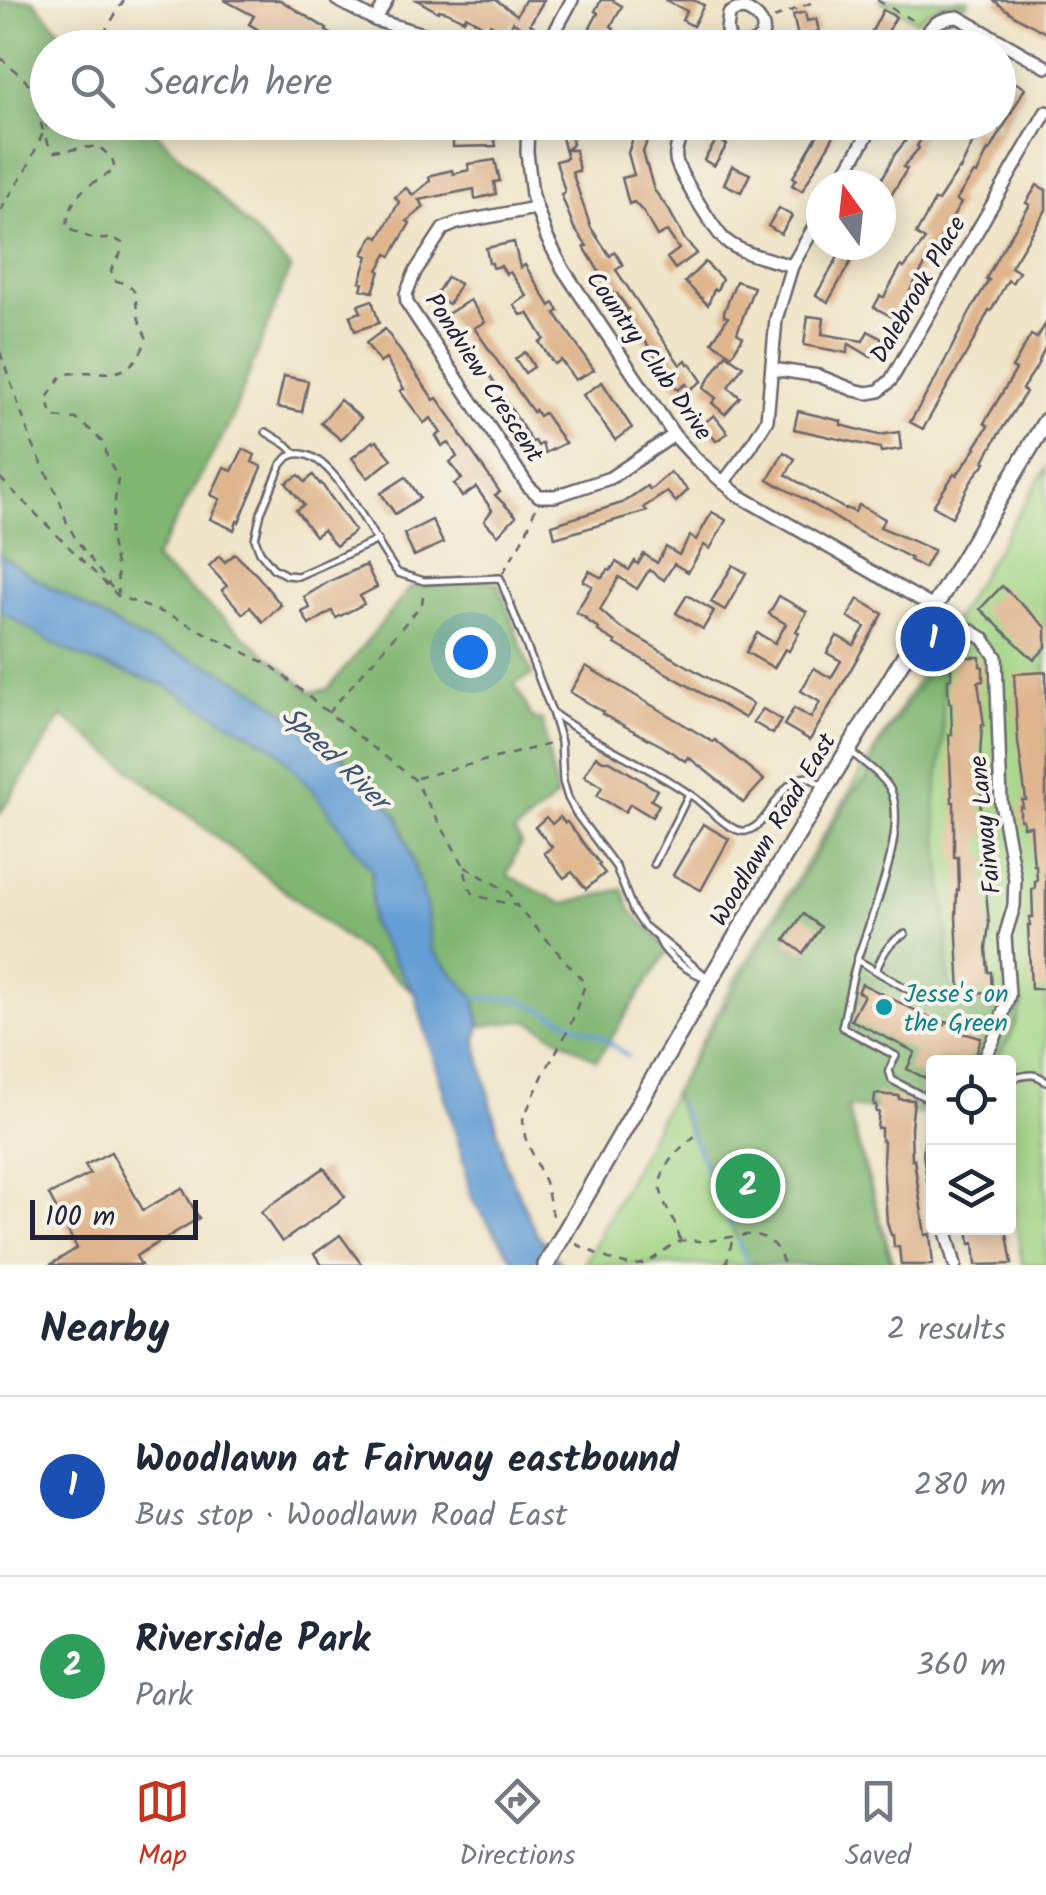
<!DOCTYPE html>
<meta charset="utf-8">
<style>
:root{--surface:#fff;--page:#f2f2f3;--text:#1f2937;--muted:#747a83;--line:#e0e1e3;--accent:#c8321e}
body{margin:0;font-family:Kalam,sans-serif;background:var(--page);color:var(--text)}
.controls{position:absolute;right:30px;bottom:30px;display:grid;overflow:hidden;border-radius:10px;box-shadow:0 5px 25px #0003}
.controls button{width:90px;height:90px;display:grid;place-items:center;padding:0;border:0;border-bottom:2px solid var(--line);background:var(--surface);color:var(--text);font:50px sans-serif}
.compass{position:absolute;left:806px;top:170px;width:90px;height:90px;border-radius:50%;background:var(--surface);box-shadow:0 5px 25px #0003;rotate:345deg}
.scale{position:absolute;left:30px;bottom:25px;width:168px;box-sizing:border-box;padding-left:10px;border:5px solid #22223b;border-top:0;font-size:28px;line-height:35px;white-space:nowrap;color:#22223b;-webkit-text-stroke:8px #f7f3e8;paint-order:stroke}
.you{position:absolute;left:470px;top:652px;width:35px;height:35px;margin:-25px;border:8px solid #fff;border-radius:50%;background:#1a73e8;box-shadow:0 0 0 15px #1a73e833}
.badge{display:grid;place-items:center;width:65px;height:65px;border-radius:50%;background:var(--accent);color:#fff;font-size:32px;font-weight:700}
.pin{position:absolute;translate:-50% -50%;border:5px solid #fff;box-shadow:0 2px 10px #0006}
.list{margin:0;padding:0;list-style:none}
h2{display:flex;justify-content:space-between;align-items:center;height:130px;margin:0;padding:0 40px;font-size:42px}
h2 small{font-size:32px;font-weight:400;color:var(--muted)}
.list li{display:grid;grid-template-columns:65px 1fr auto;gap:30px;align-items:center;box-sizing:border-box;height:180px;padding:0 40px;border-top:2px solid var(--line)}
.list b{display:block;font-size:38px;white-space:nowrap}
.list p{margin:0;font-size:32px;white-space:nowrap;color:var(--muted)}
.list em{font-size:32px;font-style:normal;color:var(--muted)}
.icon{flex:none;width:55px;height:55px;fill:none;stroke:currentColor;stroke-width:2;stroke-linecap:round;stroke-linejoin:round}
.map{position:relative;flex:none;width:1046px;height:1265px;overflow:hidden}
.search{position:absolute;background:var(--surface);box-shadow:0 5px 25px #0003;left:30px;right:30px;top:30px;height:110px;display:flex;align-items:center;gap:25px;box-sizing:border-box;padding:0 35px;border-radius:55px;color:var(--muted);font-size:38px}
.sheet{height:490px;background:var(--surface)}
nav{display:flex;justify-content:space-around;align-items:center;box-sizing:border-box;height:140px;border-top:2px solid var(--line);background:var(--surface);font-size:28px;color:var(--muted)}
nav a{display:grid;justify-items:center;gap:5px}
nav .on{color:var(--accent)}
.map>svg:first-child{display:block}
</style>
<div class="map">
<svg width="1046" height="1265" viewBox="0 0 1046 1265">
<rect width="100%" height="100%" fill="#f7f3e8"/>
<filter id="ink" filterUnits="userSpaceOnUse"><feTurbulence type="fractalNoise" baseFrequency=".01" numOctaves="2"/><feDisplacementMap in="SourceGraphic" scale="20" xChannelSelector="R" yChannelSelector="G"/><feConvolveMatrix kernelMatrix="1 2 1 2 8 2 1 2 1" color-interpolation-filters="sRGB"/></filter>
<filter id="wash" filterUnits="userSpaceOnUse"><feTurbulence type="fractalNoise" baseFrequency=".0048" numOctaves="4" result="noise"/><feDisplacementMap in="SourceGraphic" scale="40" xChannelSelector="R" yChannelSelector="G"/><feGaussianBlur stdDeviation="2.25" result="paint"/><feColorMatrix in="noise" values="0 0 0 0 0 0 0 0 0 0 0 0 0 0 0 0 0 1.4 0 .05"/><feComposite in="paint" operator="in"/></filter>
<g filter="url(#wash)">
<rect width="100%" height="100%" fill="#f0e5c9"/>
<g fill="#a0d484" stroke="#617b60" stroke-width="2.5">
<path d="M879,0H969L966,5C946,1 931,6 917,21Z"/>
<path d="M1046,468V1265L1022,1264L1009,1176L1008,1062H934L933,1085L722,1002Z"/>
<path d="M722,1004L847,1106L894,1265H584L672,1094Z"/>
</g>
<g fill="#80b672" stroke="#516c56" stroke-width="2.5">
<path d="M0,0H33L75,47L48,48V122L147,123L290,268L230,423L154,560L311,692L328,689L411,587L480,580L498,583L532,675L515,684L533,719L542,720L557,797L514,833L521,843L507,875L563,904L623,889L631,911L669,949L597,1060L527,1020L480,1026L475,998L431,949L426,904L368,779L301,723L256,691L218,669L140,639L25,572L0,554Z"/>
<path d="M0,610L93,662L162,684L276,748L318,796L373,871L371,925L414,992L62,716L0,814Z"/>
<path d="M942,651L943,742L935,805L947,925L948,977L952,990L976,1001L1023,1003L1010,1038L995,1062H934L933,1115L847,1107L892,1265H758L755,1262H747L672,1094L839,815L854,791L869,777L876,751Z"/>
</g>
<path fill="#659ed4" stroke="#446088" stroke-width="2.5" d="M0,554L25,572L140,639L218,669L256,691L301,723L368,779L399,818L426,904L431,949L475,998L480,1026L476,1041L506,1165L535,1231L562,1265H517L471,1198L462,1155L414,992L371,925L372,871L318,796L275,748L162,684L93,662L52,643L0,610Z"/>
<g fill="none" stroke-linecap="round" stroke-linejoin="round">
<g stroke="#659ed4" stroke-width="4">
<path d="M475,998L519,999L600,1036L628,1056"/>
<path d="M679,1104L731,1227"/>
<path d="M737,1240L748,1265"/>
</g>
</g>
<g id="blocks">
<g fill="#dfb58e">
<path d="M224,0H280L327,29L326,31L357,48H300L291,43L286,47L249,24L254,16Z"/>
<path d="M417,0H496L517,15L525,0H544L530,24L536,28L533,34L513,22L507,33L490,24L487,28L466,16L464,20L447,12L439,10L438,12Z"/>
<path d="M601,0H612L622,6L611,26L614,28L603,48H579L598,13L595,11Z"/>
<path d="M665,0H693L704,5L693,26L682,20L687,11Z"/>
<path d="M993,0H1046V33L1015,16Z"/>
<path d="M883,10L896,17L879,48H868L875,36L871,33Z"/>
<path d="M805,12L807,21L816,19L819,31L798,37L793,15Z"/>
<path d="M1007,78L1025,88L990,151L988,150L977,174L974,173L956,200L961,203L894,318L874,307L880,296L884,297L901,266L904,268L925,240L916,234L935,200L938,201L959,169L960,170L973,142L969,139L975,128L984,133L989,124L998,129V100L1003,92L999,90Z"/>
<path d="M476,122H497V135L494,136L496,146L453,147V129H476Z"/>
<path d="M557,122L569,124L573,144L566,150H575L579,171L572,172L591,228L610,256L615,252L623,265L616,270L680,365L686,360L688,364L690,363L702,381L689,390L686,384L678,390L625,311L628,309L617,294L614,296L584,247L587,246L574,228L561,194L565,192L556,161L567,158L562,137L556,136Z"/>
<path d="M638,122H654L643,152L654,190L669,210L685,240L697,253L675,269L667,258L679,249L667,231L657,236L644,213L634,202L629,204L622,178L634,175L628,153Z"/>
<path d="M825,122H842L802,191L792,185L796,179L793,177Z"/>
<path d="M913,122H931L917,146L919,148L903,167L907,169L881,212V181L895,154L911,134L908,132Z"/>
<path d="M717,139L727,145L714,166L704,160Z"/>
<path d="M495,160L500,181L494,182L496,194L475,199L474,189L419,200L424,207L407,221L410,223L391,256L387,254L378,270L380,271L373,292L361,289L363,283L360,282L368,256L363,254L374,235L379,238L399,202L395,197L406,188L413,195L430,181L429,178L432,175L452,170L453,174L469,170L468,164Z"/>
<path d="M732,166L750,174L741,192L724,184Z"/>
<path d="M1037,185L1046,190V210L1011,267L1019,272L1012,283L1008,280L991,311L989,310L974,340L923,429L910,422L935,380L972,308L989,280L986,279L999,254L1030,205L1026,203Z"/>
<path d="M779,208L792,216L781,234L768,226Z"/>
<path d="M514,242L520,268L525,265L550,306L554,303L559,311L555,313L594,370L575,380L561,360L554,364L539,342L544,339L528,313L521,315L514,305L527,296L510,272L506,274L501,266L493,268L492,263H489L486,248Z"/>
<path d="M845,245H860L828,302L816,295Z"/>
<path d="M705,262L722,279L717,290L714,289L708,305L685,282Z"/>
<path d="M447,277L460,284L449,304L435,296Z"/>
<path d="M736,281L754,287L737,333L743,337L732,355L712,342L728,317L724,316V312Z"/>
<path d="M372,300L379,323L355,331L350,316L361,312L358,305Z"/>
<path d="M470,300L485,322L474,328L533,412L535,410L539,416L544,413L565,443L545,453L542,443L538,446L535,441L532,442L489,374L488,375L455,329L446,315Z"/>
<path d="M808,316L824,318L822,334L863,341L868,331L882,339L871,357L849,344L847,353L804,345Z"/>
<path d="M1046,323V345L1036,368L1022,389L1026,392L997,437L984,461L986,462L973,478L952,517L933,506L954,474L957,475L976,448L975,447L988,426L984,423L1016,370L1012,368L1031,335L1037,338Z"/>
<path d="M385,329L434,400L437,398L455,423L462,437L500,492L495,495L516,516L498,535L484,521L492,510L476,487L462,497L454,484L462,479L450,462L457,457L449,443L442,446L436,436L441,433L431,418L424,423L400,391L404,389L386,359L380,363L366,343Z"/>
<path d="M525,352L534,367L525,373L515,359Z"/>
<path d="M726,354L743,366L728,387L740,397L725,414L712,403L716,398L703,388Z"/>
<path d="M284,376L308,381L302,412L277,407Z"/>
<path d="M602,382L632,428L615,440L583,395Z"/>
<path d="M340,400L361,418L341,440L321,423Z"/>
<path d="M798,411L841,421V425L879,435L899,432L901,449L881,452L880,448L794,429Z"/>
<path d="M714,415L728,433L716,441L703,424Z"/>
<path d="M373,441L374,443L377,441L392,459L368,478L352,458Z"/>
<path d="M243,449L255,455L252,462L262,467L239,522L237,521L234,530L210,519L220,499L211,495L224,467L232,471Z"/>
<path d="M784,452L795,459L786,475L845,509L846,508L855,512L859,505L885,519L880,527L934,550L924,568L910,560L911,558L855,530L806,500L768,480Z"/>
<path d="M670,472L688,490L676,502L667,492L644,507L647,511L555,538L552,525L622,503L647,486L650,490Z"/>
<path d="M299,475L305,482L313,475L320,484L321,483L355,531L336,546L323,530L315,536L296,510L304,505L286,483Z"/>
<path d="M406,477L420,498L395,514L381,493Z"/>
<path d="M712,512L726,520L710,549L704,545L688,572L674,564L664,580L649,570L637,589L619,577L600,610L618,626L753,704L745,718L615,644L616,642L598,631L599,629L594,625L585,619L586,618L576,612L592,586L583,581L589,571L602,578L608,570L610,571L616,562L629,570L635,561L638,564L644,554L657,563L666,547L679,555L690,536L696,540Z"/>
<path d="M432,520L443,543L414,556L404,534Z"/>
<path d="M235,554L257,575L281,605L263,622L250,607L243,614L222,590L227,586L209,566L219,556L225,562Z"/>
<path d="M366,565L377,587L360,596L364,604L336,618L332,611L309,625L302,612L310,608L304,597L330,581Z"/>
<path d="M733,565L746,573L725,610L711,602Z"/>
<path d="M1002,586L1046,627V647L1034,660L980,609Z"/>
<path d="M687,595L714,611L703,629L676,613Z"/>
<path d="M779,596L807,612L796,631L799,633L789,651L785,649L774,668L746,652L757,633L775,643L786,624L769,614Z"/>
<path d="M858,599L883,614L810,740L784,725L794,708L811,718L820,702L801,691L814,668L831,678L841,661L827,653L837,636L854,645L865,627L848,617Z"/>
<path d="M951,657H980V666L983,667V681L978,682L984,725H982L980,757H976V776H982L980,811H986L987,836H980V854H987V870H984L989,924L986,948L988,972H991L992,992L960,993L956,918L957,890H959L958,857H954V802H952L949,735H952L951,703H949L948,688V679L951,678Z"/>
<path d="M586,666L713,742L715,740L764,780L743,803L725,786L688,757L685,761L662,746L602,714L603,712L570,692Z"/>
<path d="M1046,672V989H1031L1028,925H1030L1029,917H1033L1032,889H1035V881H1037L1036,865H1034L1033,855L1031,826L1023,827V820H1020V807H1023L1022,800H1026L1018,742L1014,674Z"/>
<path d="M763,709L781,720L773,734L753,722Z"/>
<path d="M596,756L603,761H610L657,790L651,800L659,805L652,817L630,804L625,812L597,796L602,787L584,776Z"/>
<path d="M546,817L552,824L560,817L565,823L567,822L600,864L598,865L605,873L586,889L572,872L564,878L544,853L552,847L535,827Z"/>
<path d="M703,824L729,839L701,890L673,875Z"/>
<path d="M803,914L821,927L803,953L785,940Z"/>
<path d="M862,984L945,1025V1022L964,1024L963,1033L981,1038L976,1055L971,1054L970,1062L936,1060L927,1079L907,1069L915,1052L851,1020L864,995L858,992Z"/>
<path d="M875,1094L899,1096V1099L914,1100L911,1128L912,1160L914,1159L925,1235L930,1234L933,1265H901L899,1247H894L893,1235H891L887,1222L883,1163L884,1142L881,1140V1128H877L879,1112H876L877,1105H874Z"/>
<path d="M111,1152L143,1210L182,1188L199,1218L136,1256L141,1265H50L77,1248L49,1195L90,1174L85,1165Z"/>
<path d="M324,1168L345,1197L282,1242L261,1212Z"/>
<path d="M968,1228H1006L1012,1264L976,1265L974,1243L970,1244Z"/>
<path d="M340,1235L362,1265H322L314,1254Z"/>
</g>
</g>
</g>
<g filter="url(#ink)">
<use href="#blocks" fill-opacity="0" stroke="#6a666d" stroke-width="2.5"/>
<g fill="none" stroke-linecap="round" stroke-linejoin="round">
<g stroke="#6a666d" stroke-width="10">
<g id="service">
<path d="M266,432L287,445L296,454C335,448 376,548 398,573L424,581L500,578L552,712L561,742L563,781L568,798L577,815L616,867L633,910L643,925L707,977"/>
<path d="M295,454L288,457L281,465L261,513L255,539L260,552L273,568L286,575L298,576L378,540"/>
<path d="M554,714C598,746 651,766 695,798C707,807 732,834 746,831C772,825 778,778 808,777L822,785"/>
<path d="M851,752C864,763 882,775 890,789C910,828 870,919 857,960C851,982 847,1005 842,1027L896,1056L889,1070L892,1080L932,1101"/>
<path d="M654,864L689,794"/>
<path d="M659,940C666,957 687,970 703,977"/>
<path d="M857,960L928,1001"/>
<path d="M876,970C883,954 888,942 905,934"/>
<path d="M1008,1080C1023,1076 1035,1070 1046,1082"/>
</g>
</g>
<g stroke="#6a666d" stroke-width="16">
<g id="minor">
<path d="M337,0L375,20L471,48"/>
<path d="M744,9C757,13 773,30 756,41C750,45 739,46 731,46L727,30L729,14L736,10Z"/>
<path d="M375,20L387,0"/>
<path d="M546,48L572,0"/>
<path d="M918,48C930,27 933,19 958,17L1046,67"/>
<path d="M528,122L527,152L532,195L547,238L563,269L674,435L697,460L738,495L935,608L984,639L996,657L1001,803L1015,879L1014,906L1005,936L1009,995L996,1035L983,1062"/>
<path d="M690,122C683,134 674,145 676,159C677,171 715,231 725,240C743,255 770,259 792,266"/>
<path d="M838,185L875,122"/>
<path d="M535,208L457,223L443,229L415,272L406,294L407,303L528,486L539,496H555L610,478L674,435"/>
<path d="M772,369L819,376L854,390L867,393L879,391L891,380L1046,112"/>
<path d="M723,483L749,449L767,420L776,319L792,266L821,215"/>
<path d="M934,1100L930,1155L934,1181"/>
<path d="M945,1228L955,1265"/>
</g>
</g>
<g stroke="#6a666d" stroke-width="20">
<path id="secondary" d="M546,1265L710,980L1046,421"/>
</g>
<g stroke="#6a666d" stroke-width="2.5" stroke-dasharray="8 8" stroke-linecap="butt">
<path d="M877,0L917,23"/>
<path d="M774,18L818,0"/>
<path d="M95,48L124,0"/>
<path d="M0,57C8,66 22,75 29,85C42,106 37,134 55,152L98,146L112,158L115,170C85,187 72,192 66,228L96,240L114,238L122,243L120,255L111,270L114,280C142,289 133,292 138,316C140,324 144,332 147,339C126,390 105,365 62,375L47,398L53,417L76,419L92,431L105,445L107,457L118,479L110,537L117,569L118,594"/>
<path d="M0,211L27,168L48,122"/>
<path d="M0,352L32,443L60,501L67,523L77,541L112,588"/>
<path d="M0,478L118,596L172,616L273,667L321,707L414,779L463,864L469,887L474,895L517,906L584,982L585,985L569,1029L543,1075L523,1119L525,1137L545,1182L554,1220"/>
<path d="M503,573L526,533L535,509"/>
<path d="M328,713L422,604L424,588"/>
<path d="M417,778L554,743"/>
<path d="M465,867L509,892L517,906"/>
<path d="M680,1240C676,1219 667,1213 662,1195C654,1172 678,1149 695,1136"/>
<path d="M576,1244C594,1252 616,1265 635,1265C651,1265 663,1249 676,1243C687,1238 696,1242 707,1241C741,1237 770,1221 784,1265"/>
<path d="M726,1265L733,1237"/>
</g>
<use href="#service" stroke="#fff" stroke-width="5"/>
<use href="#minor" stroke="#fff" stroke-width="11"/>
<use href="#secondary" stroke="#fff" stroke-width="15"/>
</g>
</g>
<circle fill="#0f9aa8" stroke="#f7f3e8" stroke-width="4" cx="884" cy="1007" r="10"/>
<g text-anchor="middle" stroke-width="8" stroke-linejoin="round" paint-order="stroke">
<g font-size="25" fill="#22223b" stroke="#f7f3e8">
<text transform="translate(917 289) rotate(-60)" y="9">Dalebrook Place</text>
<text transform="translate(650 355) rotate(55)" y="9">Country Club Drive</text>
<text transform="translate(485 377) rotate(57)" y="9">Pondview Crescent</text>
<text transform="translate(984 825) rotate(-96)" y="9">Fairway Lane</text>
<text transform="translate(772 829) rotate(-59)" y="9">Woodlawn Road East</text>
</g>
<g font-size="25" fill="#0d838f" stroke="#f7f3e8" text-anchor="start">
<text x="904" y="1002">Jesse's on<tspan x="904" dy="29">the Green</tspan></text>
</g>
<g font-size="28" font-style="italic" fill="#3d5478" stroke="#f7f3e8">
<text transform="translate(336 757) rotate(44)" y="10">Speed River</text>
</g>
</g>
</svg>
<div class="controls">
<button><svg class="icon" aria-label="locate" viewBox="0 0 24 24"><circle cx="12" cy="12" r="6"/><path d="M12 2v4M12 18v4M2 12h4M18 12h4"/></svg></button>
<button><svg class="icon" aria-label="layers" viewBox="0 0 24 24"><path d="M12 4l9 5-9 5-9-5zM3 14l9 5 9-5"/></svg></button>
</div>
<svg class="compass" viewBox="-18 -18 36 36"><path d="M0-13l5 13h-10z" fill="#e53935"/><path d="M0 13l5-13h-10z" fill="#747a83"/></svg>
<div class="scale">100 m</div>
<div class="you"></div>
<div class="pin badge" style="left:933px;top:639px;background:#1a4fb4">1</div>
<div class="pin badge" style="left:748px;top:1186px;background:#2e9e5b">2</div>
<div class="search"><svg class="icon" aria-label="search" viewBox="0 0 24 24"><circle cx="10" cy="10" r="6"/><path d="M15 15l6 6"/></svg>Search here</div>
</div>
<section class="sheet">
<h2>Nearby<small>2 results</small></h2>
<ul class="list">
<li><span class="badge" style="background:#1a4fb4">1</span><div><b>Woodlawn at Fairway eastbound</b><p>Bus stop · Woodlawn Road East</p></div><em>280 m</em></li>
<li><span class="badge" style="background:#2e9e5b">2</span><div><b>Riverside Park</b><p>Park</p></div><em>360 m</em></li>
</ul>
</section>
<nav>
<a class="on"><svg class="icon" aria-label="map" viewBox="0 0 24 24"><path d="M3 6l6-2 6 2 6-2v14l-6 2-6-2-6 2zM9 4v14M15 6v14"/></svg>Map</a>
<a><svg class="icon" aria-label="directions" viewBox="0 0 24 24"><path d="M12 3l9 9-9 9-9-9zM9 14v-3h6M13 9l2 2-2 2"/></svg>Directions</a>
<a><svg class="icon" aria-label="saved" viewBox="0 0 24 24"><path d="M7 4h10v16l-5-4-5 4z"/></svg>Saved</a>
</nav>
